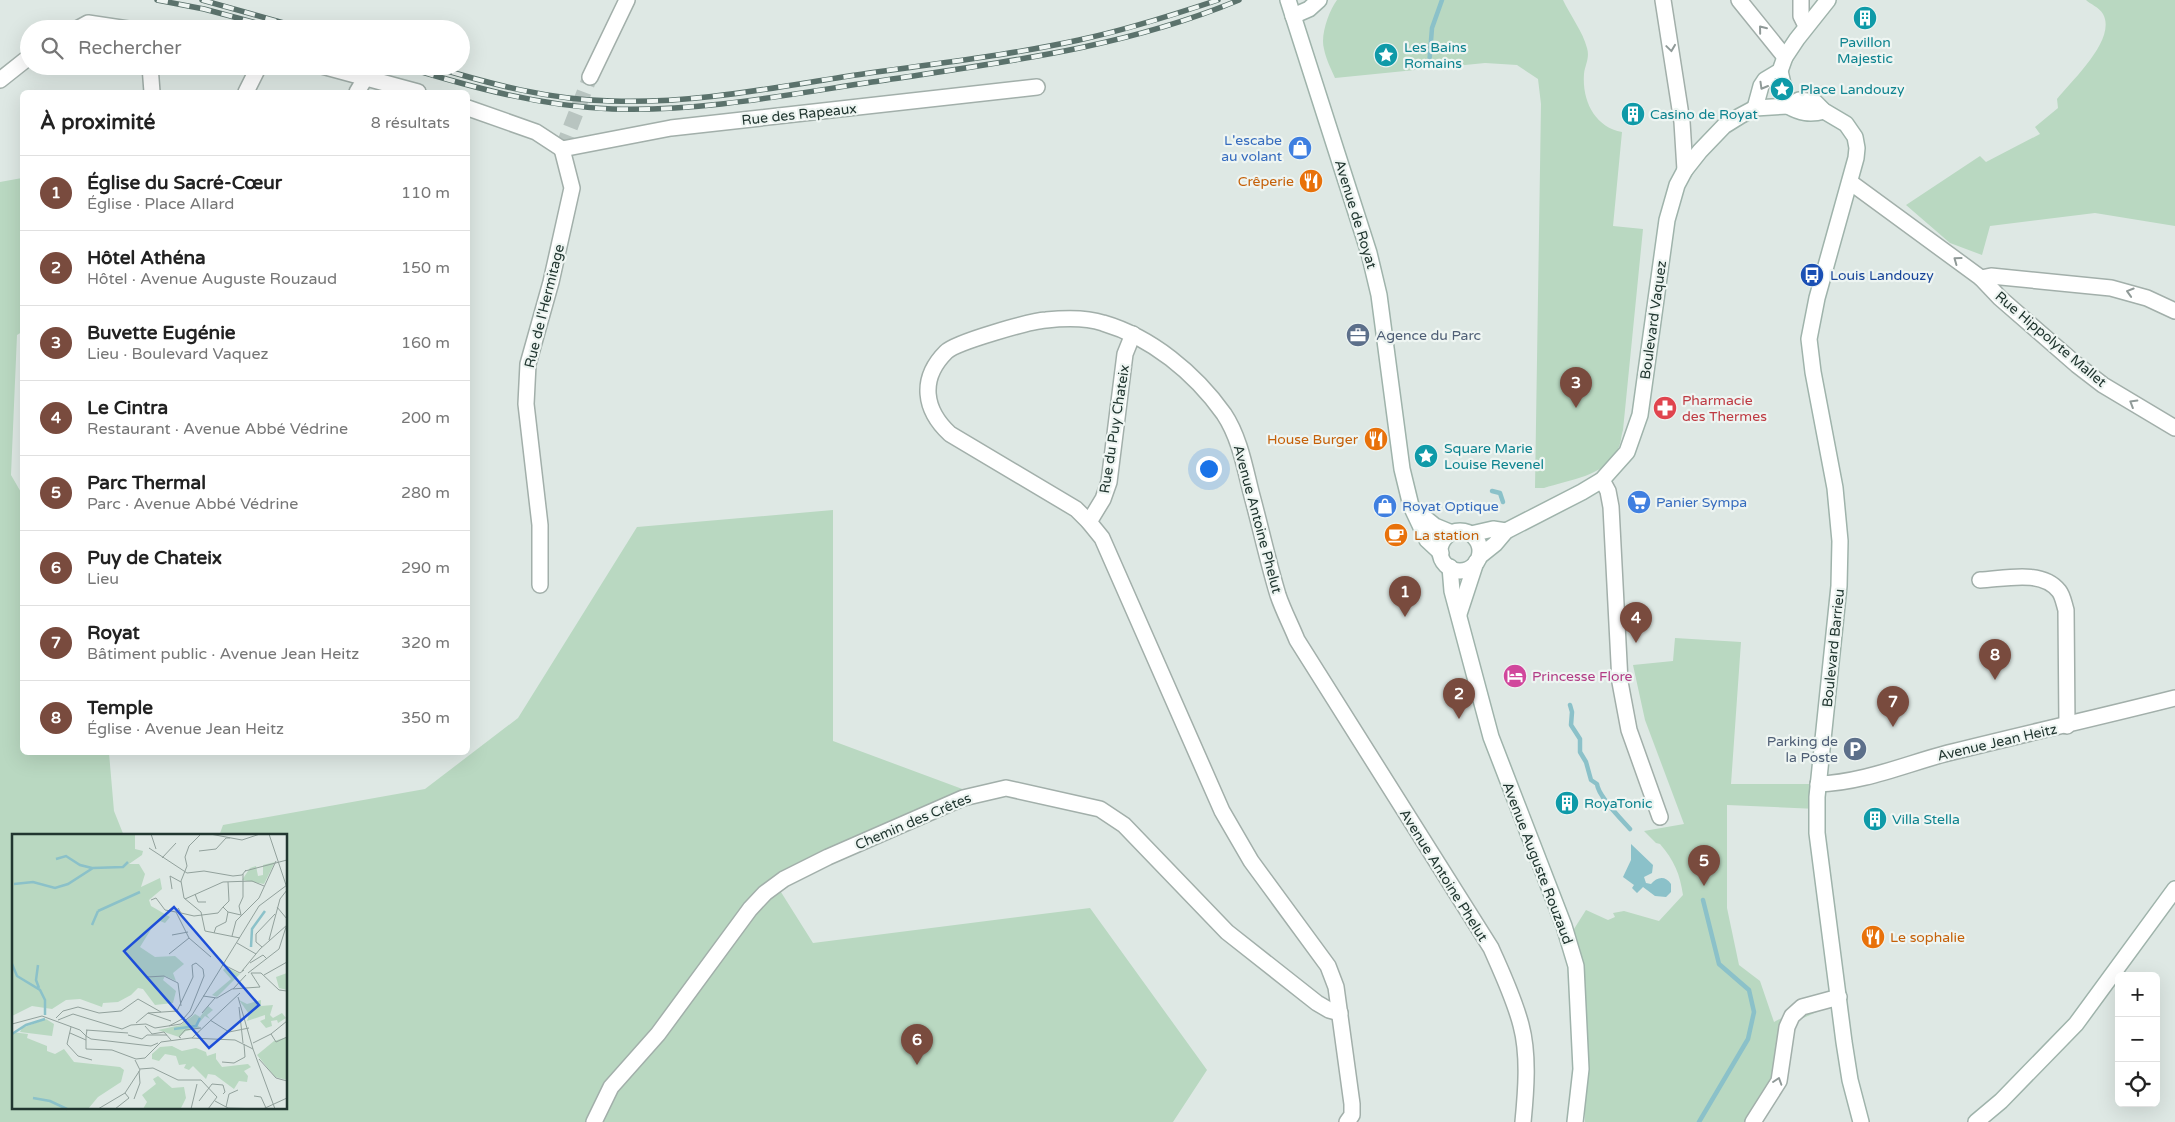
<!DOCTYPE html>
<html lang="fr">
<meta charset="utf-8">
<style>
:root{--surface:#fff;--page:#f2f2f2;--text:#222;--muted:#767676;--line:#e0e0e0;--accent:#794b3e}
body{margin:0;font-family:"Varela Round",sans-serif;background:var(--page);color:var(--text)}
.controls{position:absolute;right:15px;bottom:15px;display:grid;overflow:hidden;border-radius:8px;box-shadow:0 5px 20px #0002}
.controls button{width:45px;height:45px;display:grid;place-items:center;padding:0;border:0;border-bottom:1px solid var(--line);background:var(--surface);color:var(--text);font:25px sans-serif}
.you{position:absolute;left:1208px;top:468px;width:18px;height:18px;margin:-12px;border:4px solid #fff;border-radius:50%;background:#1a73e8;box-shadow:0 0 0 8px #1a73e833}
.badge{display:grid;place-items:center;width:32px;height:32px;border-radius:50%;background:var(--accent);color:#fff;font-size:16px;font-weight:700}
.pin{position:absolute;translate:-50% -41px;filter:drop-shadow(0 1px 2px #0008)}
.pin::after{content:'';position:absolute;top:26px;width:18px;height:15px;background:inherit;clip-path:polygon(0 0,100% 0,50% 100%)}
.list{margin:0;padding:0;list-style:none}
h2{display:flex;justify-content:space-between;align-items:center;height:65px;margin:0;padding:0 20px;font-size:21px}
h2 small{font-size:16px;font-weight:400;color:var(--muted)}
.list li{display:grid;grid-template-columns:32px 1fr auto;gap:15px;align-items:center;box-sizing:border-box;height:75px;padding:0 20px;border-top:1px solid var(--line)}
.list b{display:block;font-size:19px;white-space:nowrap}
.list p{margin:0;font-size:16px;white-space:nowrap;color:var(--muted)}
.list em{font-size:16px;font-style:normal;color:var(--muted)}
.icon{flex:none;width:28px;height:28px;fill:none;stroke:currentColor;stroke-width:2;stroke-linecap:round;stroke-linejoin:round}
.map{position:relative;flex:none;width:2175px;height:1122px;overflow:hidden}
.search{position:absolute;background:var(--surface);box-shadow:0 5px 20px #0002;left:20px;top:20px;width:450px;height:55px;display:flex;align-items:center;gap:12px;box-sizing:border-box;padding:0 18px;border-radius:28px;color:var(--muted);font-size:19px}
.panel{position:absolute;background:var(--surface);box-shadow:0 5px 20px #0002;left:20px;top:90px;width:450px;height:665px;border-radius:8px}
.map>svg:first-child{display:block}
</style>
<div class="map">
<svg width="2175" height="1122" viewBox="0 0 2175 1122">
<rect width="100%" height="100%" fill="#dee8e4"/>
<g fill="#b9d8c1">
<path d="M1337,0H1563C1570,15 1583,32 1587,48C1590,58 1585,65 1584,74C1582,101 1595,127 1622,132L1613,226L1643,229L1623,430C1621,436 1621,444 1618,449C1607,476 1568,480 1544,488H1535L1541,104L1538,79L1517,65L1485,63L1335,78C1331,69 1326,59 1324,49C1320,35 1329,11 1337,0Z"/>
<path d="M2086,0H2175V226L2095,213L1990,226L1982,255L1950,243L1906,205L1980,156L1986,162L2040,134L2035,127L2058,108L2057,99C2072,80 2117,39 2103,14C2099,7 2090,4 2086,0Z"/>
<path d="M22,178V332L17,335L11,475L22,494V752L109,753L114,811L124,836H14V1108H286V836H219L223,825L425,789L518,718L637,527L833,510V741L965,790L774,881L813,943L1090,908L1207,1070L1173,1122H0V182Z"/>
<path d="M1675,638L1741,642L1731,784H1818L1817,809L1727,805V908L1739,965L1760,981L1774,1022L1838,988L1840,1002L1794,1022L1782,1088L1763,1122H1585L1584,1010L1574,929L1586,910L1608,920L1615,917L1613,913L1624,911L1659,921L1683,895C1680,874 1674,860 1660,844L1656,843L1644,831L1684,824L1645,720L1633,665L1673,661Z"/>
</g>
<path fill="#8bc1c9" d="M1631,844L1653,865L1652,873L1644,877L1646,883L1651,884C1657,877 1665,875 1671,884V892L1666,897L1655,896L1643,887L1637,893L1632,888L1634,885L1623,877L1631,860Z"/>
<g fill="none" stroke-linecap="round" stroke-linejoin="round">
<g stroke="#8bc1c9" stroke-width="4.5">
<path d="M1429,66L1432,28L1442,0"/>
<path d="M1492,491L1500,493L1503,502"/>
<path d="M1570,705L1572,712L1571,725L1580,739V752L1586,762L1591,780L1597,784C1598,796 1621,819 1630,829"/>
<path d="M1699,1122L1748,1039L1754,1012L1749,990L1719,964L1703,900"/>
</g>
<path stroke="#b8c4c0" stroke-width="15" stroke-dasharray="15 8" stroke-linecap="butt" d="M562,149L590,77"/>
<g stroke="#a2afaa" stroke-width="18">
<g id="street">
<path d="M1663,0L1682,122L1685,170"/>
<path d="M1739,0L1785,57"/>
<path d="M1801,0V16L1806,26"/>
<path d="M77,29L88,23L128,29"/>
<path d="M150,66L152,92"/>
<path d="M322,66L418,92"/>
<path d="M590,77L627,0"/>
<path d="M0,80L29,57"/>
<path d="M246,92L259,66"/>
<path d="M357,92L366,77"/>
<path d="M468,108L536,132L562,149"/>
<path d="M562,149L671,128L1037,87"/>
<path d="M1850,182L1981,278L1991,276L2111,288L2147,298L2175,311"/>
<path d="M1981,278L2000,298L2077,365L2103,385L2175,428"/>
<path d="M1602,480L1608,491L1611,507L1620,682L1629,730L1660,817"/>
<path d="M1089,522L1103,499L1109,482L1125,354L1133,334"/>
<path d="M1980,580C2004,579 2042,569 2059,591C2063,596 2064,604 2066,610L2067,726"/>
<path d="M540,585V525L526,404L528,364L551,282L572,188L562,149"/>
<path d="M1818,784C1862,783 1906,764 1948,753C2024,734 2100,717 2175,698"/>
<path d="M594,1122L611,1087L658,1034L750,909L765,893L784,879L828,857L963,798L1006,788L1100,809L1124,825L1227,932L1317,1003L1329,1010L1340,1013"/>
<path d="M1347,1122L1352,1115V1104L1336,987L1328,966L1251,861L1222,811L1102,538L1089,522L1076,509L950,434C924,410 919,379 946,352C956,342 1031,321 1046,320C1065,318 1085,317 1103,323C1151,337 1195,373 1224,414C1240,438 1245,469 1252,496C1261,529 1268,562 1278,595C1283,610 1291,625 1297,640L1491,948C1502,973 1514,998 1521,1025C1529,1055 1526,1091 1523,1122"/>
<path d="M1753,1122L1779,1081L1787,1027L1792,1016L1802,1007L1839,997"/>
</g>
</g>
<g stroke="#9fb3ab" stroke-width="18">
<g id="secondary">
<path d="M1288,0L1369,253L1379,295L1402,469L1411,506L1427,540L1441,553"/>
<path d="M1293,16L1309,9L1319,0"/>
<path d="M1780,71L1788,106"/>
<path d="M1788,106C1800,113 1810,115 1824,111"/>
<path d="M1755,108L1761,86L1765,80L1780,71L1785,57L1797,39L1828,0"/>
<path d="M1414,509L1435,526L1452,533"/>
<circle cx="1460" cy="551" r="20"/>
<path d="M1471,534L1493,529L1506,531"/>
<path d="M1480,556L1495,544L1506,531L1582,492L1602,480L1627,452L1640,415L1667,220L1677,185L1685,170L1700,151L1724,126L1740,116L1755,108L1788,106L1799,100L1815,102L1824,111L1846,124L1855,137L1857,148L1856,158L1817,298L1809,339L1813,372L1835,488L1840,541L1839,586L1817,797V833L1844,1042L1850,1080L1861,1122"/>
<path d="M1450,567L1452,591L1491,737L1564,926L1576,966L1581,1069L1575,1122"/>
<path d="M1459,614L1476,562"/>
<path d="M1976,1122L2001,1101L2076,1024L2175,889"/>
</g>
</g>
<use href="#street" stroke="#fff" stroke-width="15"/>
<use href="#secondary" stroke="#fff" stroke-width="15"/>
<g stroke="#5b726c" stroke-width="5.5">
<g id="rail">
<path d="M157,0L204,9L279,29"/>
<path d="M202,0L305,29"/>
<path d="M402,66C471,87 539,106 612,109C698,112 786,95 872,82C996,63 1122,49 1239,0"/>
<path d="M431,66C490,84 550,100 612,101C694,104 776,87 856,75C930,64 1006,56 1079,40C1126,30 1173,15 1218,0"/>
</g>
</g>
<use href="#rail" stroke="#eef5f2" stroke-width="4" stroke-dasharray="11" stroke-linecap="butt"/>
</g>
<defs><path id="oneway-chevron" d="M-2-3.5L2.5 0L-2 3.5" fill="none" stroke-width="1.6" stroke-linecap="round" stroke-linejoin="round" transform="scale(1.25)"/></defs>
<g stroke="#909a98">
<use href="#oneway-chevron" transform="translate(1762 29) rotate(-129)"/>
<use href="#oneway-chevron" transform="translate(1671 48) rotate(82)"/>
<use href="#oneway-chevron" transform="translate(1763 86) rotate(120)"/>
<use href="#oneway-chevron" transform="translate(1957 260) rotate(-144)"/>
<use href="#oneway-chevron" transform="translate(2130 292) rotate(-163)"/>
<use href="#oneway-chevron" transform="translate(2133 403) rotate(-149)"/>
<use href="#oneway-chevron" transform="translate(1778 1081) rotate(-72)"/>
</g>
<defs>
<g id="building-disc" transform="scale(1.25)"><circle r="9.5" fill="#0f9aa8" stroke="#eef5f2"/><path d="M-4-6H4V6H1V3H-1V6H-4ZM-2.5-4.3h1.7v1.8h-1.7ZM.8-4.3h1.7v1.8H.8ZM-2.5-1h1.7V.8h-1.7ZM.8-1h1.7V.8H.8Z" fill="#fff"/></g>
<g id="sight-disc" transform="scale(1.25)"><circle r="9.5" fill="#0f9aa8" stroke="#eef5f2"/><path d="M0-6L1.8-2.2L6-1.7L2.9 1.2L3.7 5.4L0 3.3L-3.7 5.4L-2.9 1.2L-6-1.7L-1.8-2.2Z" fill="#fff"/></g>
<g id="shop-disc" transform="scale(1.25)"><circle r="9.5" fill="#3f7fe0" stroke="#eef5f2"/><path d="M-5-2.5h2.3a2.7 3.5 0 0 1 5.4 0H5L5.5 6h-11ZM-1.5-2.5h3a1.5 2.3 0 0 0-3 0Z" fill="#fff"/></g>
<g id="restaurant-disc" transform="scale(1.25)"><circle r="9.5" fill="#e8710a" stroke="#eef5f2"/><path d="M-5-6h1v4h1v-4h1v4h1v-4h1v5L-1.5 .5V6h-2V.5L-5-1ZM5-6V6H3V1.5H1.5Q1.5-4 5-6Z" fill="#fff"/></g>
<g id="bus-disc" transform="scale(1.25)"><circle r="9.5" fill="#1a4fb4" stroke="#eef5f2"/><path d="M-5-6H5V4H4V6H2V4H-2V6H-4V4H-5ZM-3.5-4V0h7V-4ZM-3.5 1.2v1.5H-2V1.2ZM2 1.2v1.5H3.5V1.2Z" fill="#fff"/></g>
<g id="office-disc" transform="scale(1.25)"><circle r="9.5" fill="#5c6f8a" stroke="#eef5f2"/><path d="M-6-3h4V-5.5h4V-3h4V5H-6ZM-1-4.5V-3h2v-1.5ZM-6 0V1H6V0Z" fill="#fff"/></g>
<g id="pharmacy-disc" transform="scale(1.25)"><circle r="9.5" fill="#e0444e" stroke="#eef5f2"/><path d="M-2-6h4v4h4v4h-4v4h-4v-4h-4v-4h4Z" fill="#fff"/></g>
<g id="supermarket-disc" transform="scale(1.25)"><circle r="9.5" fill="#3f7fe0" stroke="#eef5f2"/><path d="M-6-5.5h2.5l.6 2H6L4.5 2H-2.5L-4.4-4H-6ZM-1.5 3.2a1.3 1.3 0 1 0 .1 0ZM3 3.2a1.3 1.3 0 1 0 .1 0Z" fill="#fff"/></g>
<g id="cafe-disc" transform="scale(1.25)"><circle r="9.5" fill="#e8710a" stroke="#eef5f2"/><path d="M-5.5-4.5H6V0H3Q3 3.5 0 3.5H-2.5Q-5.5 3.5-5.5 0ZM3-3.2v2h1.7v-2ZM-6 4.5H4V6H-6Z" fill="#fff"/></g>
<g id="hotel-disc" transform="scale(1.25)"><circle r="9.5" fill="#d1479c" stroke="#eef5f2"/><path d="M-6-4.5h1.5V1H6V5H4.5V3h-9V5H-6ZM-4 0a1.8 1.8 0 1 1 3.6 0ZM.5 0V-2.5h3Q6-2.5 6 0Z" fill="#fff"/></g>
<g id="parking-disc" transform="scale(1.25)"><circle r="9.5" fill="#5c6f8a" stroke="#eef5f2"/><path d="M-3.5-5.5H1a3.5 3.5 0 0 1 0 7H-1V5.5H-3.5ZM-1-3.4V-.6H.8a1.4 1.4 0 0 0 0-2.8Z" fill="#fff"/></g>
</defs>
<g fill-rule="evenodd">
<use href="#building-disc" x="1865" y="18"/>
<use href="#sight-disc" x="1386" y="55"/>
<use href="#sight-disc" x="1782" y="89"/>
<use href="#building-disc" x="1633" y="114"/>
<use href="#shop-disc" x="1300" y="148"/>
<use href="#restaurant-disc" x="1311" y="181"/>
<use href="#bus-disc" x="1812" y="275"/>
<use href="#office-disc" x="1358" y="335"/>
<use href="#pharmacy-disc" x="1665" y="408"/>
<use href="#restaurant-disc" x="1376" y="439"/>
<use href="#sight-disc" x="1426" y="456"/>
<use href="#supermarket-disc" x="1639" y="502"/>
<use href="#shop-disc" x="1385" y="506"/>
<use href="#cafe-disc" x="1396" y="535"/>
<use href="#hotel-disc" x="1515" y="676"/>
<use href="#parking-disc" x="1855" y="749"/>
<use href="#building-disc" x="1567" y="803"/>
<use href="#building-disc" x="1875" y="819"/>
<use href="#restaurant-disc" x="1873" y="937"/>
</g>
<g text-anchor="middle" stroke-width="4.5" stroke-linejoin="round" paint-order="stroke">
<g font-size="14" fill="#0d838f" stroke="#eef5f2" text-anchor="start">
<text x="1865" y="47" text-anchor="middle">Pavillon<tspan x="1865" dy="16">Majestic</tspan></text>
<text x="1404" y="52">Les Bains<tspan x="1404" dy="16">Romains</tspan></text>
<text x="1800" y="94">Place Landouzy</text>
<text x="1650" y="119">Casino de Royat</text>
<text x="1444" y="453">Square Marie<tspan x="1444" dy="16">Louise Revenel</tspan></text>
<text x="1584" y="808">RoyaTonic</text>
<text x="1892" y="824">Villa Stella</text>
</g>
<g font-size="14" fill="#213630" stroke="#eef5f2">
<text transform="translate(799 114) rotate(-6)" y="5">Rue des Rapeaux</text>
<text transform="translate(1356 214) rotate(73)" y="5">Avenue de Royat</text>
<text transform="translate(544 306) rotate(-76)" y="5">Rue de l'Hermitage</text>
<text transform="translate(1653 320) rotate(-82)" y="5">Boulevard Vaquez</text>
<text transform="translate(2051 339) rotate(40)" y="5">Rue Hippolyte Mallet</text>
<text transform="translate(1114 429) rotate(-81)" y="5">Rue du Puy Chateix</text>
<text transform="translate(1258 519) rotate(75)" y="5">Avenue Antoine Phelut</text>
<text transform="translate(1833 648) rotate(-84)" y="5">Boulevard Barrieu</text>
<text transform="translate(1997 742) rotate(-13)" y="5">Avenue Jean Heitz</text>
<text transform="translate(913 821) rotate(-23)" y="5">Chemin des Crêtes</text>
<text transform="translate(1538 863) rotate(69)" y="5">Avenue Auguste Rouzaud</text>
<text transform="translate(1444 875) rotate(58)" y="5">Avenue Antoine Phelut</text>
</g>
<g font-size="14" fill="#366cbe" stroke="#eef5f2" text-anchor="start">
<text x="1282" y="145" text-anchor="end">L'escabe<tspan x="1282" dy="16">au volant</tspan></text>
<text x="1656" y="507">Panier Sympa</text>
<text x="1402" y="511">Royat Optique</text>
</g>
<g font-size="14" fill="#c56008" stroke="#eef5f2" text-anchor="end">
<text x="1294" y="186">Crêperie</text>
<text x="1358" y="444">House Burger</text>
<text x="1414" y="540" text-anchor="start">La station</text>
<text x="1890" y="942" text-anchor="start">Le sophalie</text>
</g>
<g font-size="14" fill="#164399" stroke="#eef5f2" text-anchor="start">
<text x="1830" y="280">Louis Landouzy</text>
</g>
<g font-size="14" fill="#4e5e75" stroke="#eef5f2" text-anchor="start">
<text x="1376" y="340">Agence du Parc</text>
<text x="1838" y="746" text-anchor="end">Parking de<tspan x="1838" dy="16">la Poste</tspan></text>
</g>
<g font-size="14" fill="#be3a42" stroke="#eef5f2" text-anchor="start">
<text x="1682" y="405">Pharmacie<tspan x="1682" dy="16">des Thermes</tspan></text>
</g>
<g font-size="14" fill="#b23c85" stroke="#eef5f2" text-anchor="start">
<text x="1532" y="681">Princesse Flore</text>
</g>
</g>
<g transform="translate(12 834)">
<rect width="275" height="275" fill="#dee8e4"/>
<path d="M0,0H123V15L131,17L130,21L117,30H127L133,40L129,53L148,44L150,55L137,66L139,72L158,83L153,89L148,87L141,92L128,113L143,123L163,122L172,130L161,139L164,147L153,142L151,146L164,157L161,169L143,171L131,155L126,154L119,161L106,168L91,169L90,173L68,165L54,166L40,175L20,172L0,182ZM263,28L252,50L230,46L238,34L244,32L246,42L251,41V31ZM214,133L228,140L205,163L200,161L219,145L211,136ZM275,139V156L267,154L264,143ZM227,166L235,170L249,166V172L261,171L258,181L261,184L270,179L274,184L266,189L265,186L259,187L260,192L254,194L248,187L253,185V181L235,187L237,180ZM196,172L201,176L195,181L198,185L193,182L187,189L186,192L189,194L174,197L167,203L146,196L169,191L183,180L188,183ZM34,185L42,190L40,202L8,198L10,194ZM0,198L16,200L15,204L35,212V217L43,220L52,215L62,228L108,233L112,236L109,248L86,263L76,275H0ZM275,203V246L263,243L245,221L262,207ZM160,212L170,217L184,214L194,218L195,222L204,219V225L210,233L236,230L239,233L232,237L236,242L235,248L227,247L222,255L203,241L196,240L194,245L181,232L177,236L172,234L174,230L167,231L164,222L153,220L147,227L140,225V220L148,213ZM146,242L160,254L172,253L174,264L169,274L172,275H131L135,268L130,261L144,250L141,245Z" fill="#b9d8c1"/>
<path fill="none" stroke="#8bc1c9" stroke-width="2.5" d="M44,25L54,22L68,31L80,34M2,50L21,48L43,54L56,50L81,34L111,33L116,28M86,77L128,58M80,91L86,77M239,113L240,95L253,77M0,130L5,142L28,156L33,166V181M26,131L24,146L27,154M162,195L184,192L188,184M0,200L14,191L33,185M21,264L38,267L55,275"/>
<path fill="none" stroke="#92a19c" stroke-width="1" d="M139,0L144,15M189,0L177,12L173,23L175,32L169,47L172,64L189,78L193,97L228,104M198,0L230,6L248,0M257,0L275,54M137,14L175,39L192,37L221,42L230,41L234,36M187,17L204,15L214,4H218M150,24L164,9M233,37L275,26M160,55L158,42L169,48M183,60L186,68H194M173,65L211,48L240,47L252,52M139,66L144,64L153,76L164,78L177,104M211,73L217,67L216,48M265,73L275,85M166,74L169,79L182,82L206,79L211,73L216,78L229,81M229,81L227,72L231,63V40M202,99L204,93L214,88L216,78M160,101L176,98M220,102L224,87L247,64L264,27M177,104L199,123M257,106L268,65L275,56M225,109L244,120M250,113L244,108V100L263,80M157,120L177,104M238,129L251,121L255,125M212,131L228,139L232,136M230,137L248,115L275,91M236,139L267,115L274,93M252,141L275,128M135,143L152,142L166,149L169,172M248,153L239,139H249L267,156L275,157M221,155L234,141M191,162L205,164L220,155L248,153M226,163L241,215M227,173L231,209M136,179L159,187M190,179L203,164M44,184L51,177L66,173L87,179L109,177L126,165L149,178M46,186L61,180L110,195L119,191L134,190L143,194L169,190L180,181L247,72L275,51M198,186L217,198L237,194M124,189L136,179L165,177L181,143L180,131L184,129L191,135L192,142L178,177L172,184L157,192M0,190L30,182L68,196L74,202V215L100,216L124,225L133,224L149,208L179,204L223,206L241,215L263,275M133,192L140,200L152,198L159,206M59,193L55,210L66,222L80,226M74,196L116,199M75,196L74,202L79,205L139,212L146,209M58,199L74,206M259,200L275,187M116,201L130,205L135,201H155M169,204L167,203L173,196L189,194M180,204L228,159M241,209L259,200L264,208L275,203M247,225L264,244L275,247M210,228L222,229L233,223L232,210M128,235L141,234L166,246H189L205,263L196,275M113,259L128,236L123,226M242,262L249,263L254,274M122,265L128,249L127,237M187,267L200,250L211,251L213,258L211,260M203,267L216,274L251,275L275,264M214,273L217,260L226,256M86,275L113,259M103,275L117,264L113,259M179,275L185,250"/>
<path fill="#1d4ed8" fill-opacity="0.15" stroke="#1d4ed8" stroke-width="2.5" d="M162,73L247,171L197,214L112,117Z"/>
<rect width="275" height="275" fill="none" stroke="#213630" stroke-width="2.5"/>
</g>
</svg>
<div class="controls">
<button>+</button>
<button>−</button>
<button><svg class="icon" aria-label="locate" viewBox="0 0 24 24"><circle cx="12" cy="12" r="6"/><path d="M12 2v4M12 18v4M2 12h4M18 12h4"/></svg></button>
</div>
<div class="you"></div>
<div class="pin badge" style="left:1405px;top:617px">1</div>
<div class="pin badge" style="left:1459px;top:719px">2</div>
<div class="pin badge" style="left:1576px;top:408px">3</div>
<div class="pin badge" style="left:1636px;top:643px">4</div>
<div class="pin badge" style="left:1704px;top:886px">5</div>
<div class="pin badge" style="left:917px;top:1065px">6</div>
<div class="pin badge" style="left:1893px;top:727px">7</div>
<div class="pin badge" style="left:1995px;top:680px">8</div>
<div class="search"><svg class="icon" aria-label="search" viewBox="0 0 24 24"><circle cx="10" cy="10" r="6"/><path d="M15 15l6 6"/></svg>Rechercher</div>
<section class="panel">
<h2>À proximité<small>8 résultats</small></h2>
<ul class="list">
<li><span class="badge">1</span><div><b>Église du Sacré-Cœur</b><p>Église · Place Allard</p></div><em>110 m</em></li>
<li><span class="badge">2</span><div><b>Hôtel Athéna</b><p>Hôtel · Avenue Auguste Rouzaud</p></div><em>150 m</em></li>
<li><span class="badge">3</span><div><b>Buvette Eugénie</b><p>Lieu · Boulevard Vaquez</p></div><em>160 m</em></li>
<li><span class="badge">4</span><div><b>Le Cintra</b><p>Restaurant · Avenue Abbé Védrine</p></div><em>200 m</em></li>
<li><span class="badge">5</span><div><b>Parc Thermal</b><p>Parc · Avenue Abbé Védrine</p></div><em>280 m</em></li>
<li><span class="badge">6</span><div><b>Puy de Chateix</b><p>Lieu</p></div><em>290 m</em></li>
<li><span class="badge">7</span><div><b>Royat</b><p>Bâtiment public · Avenue Jean Heitz</p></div><em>320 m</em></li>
<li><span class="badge">8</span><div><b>Temple</b><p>Église · Avenue Jean Heitz</p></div><em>350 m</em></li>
</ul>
</section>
</div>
